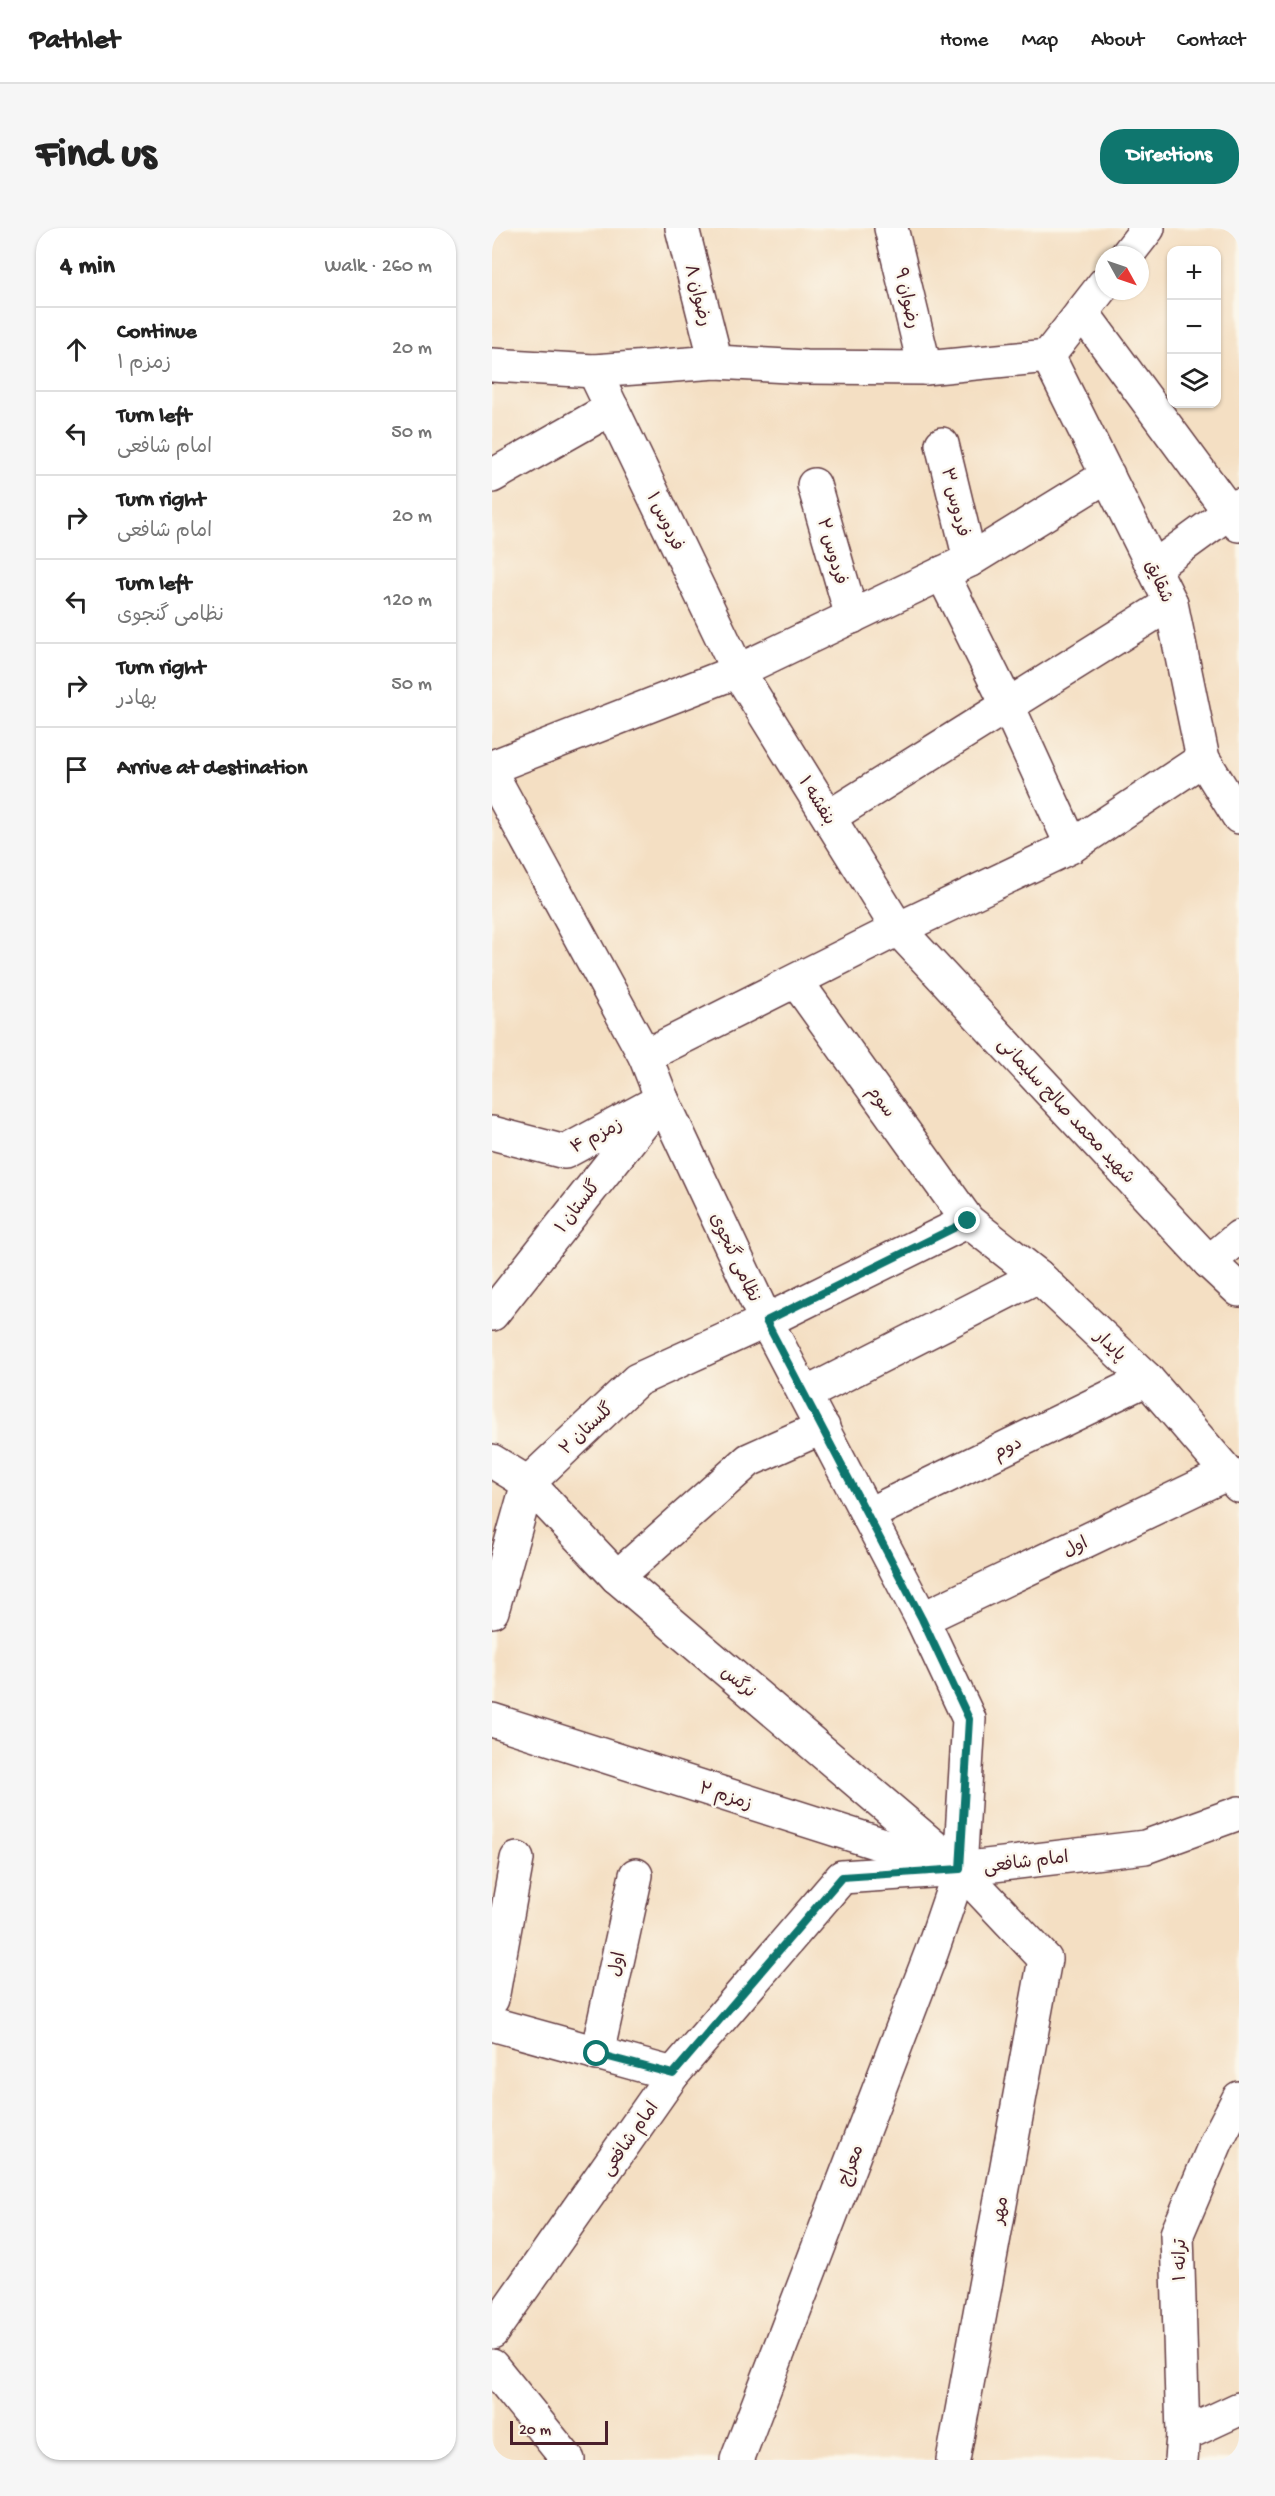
<!DOCTYPE html>
<meta charset="utf-8">
<style>
:root{--surface:#fff;--page:#f6f6f6;--text:#222;--muted:#767676;--line:#e0e0e0;--accent:#0f766e}
body{margin:0;font-family:"Gochi Hand","Playpen Sans Arabic",sans-serif;background:var(--page);color:var(--text)}
.controls{position:absolute;right:18px;top:18px;display:grid;overflow:hidden;border-radius:12px;box-shadow:0 2px 4px #0004}
.controls button{width:54px;height:54px;display:grid;place-items:center;padding:0;border:0;border-bottom:2px solid var(--line);background:var(--surface);color:var(--text);font:30px sans-serif}
.compass{position:absolute;left:603px;top:18px;width:54px;height:54px;border-radius:50%;background:var(--surface);box-shadow:0 2px 4px #0004;rotate:130deg}
.scale{position:absolute;left:18px;bottom:15px;width:98px;box-sizing:border-box;padding-left:6px;border:3px solid #4a1f2b;border-top:0;font-size:16px;line-height:21px;white-space:nowrap;color:#4a1f2b;-webkit-text-stroke:4px #fbf7ec;paint-order:stroke}
.stop{position:absolute;width:18px;height:18px;margin:-14px;border:4px solid #0f766e;border-radius:50%;background:#fff}
.stop.end{background:#0f766e;border-color:#fff;box-shadow:0 2px 6px #0008}
.list{margin:0;padding:0;list-style:none}
h2{display:flex;justify-content:space-between;align-items:center;height:78px;margin:0;padding:0 24px;font-size:26px}
h2 small{font-size:20px;font-weight:400;color:var(--muted)}
.list li{display:grid;grid-template-columns:39px 1fr auto;gap:18px;align-items:center;box-sizing:border-box;height:84px;padding:0 24px;border-top:2px solid var(--line)}
.list b{display:block;font-size:22px;white-space:nowrap}
.list p{margin:0;font-size:20px;white-space:nowrap;color:var(--muted)}
.list em{font-size:20px;font-style:normal;color:var(--muted)}
.icon{flex:none;width:33px;height:33px;fill:none;stroke:currentColor;stroke-width:2;stroke-linecap:round;stroke-linejoin:round}
.map{position:relative;flex:none;width:747px;height:2232px;overflow:hidden;border-radius:24px}
header{display:flex;align-items:center;gap:36px;box-sizing:border-box;height:84px;padding:0 30px;background:var(--surface);border-bottom:2px solid var(--line)}
header strong{font-size:28px}
nav{display:flex;gap:33px;margin-inline-start:auto;font-size:21px}
.intro{display:flex;align-items:center;justify-content:space-between;box-sizing:border-box;height:144px;padding:0 36px}
h1{margin:0;font-size:42px}
.button{padding:15px 27px;border-radius:24px;background:var(--accent);color:#fff;font-size:21px;font-weight:700}
main{display:flex;gap:36px;padding:0 36px}
aside{flex:1;background:var(--surface);border-radius:24px;box-shadow:0 2px 4px #0004}
.map>svg:first-child{display:block}
</style>
<header>
<strong>Pathlet</strong>
<nav><a>Home</a><a>Map</a><a>About</a><a>Contact</a></nav>
</header>
<div class="intro"><h1>Find us</h1><a class="button">Directions</a></div>
<main>
<aside>
<h2>4 min<small>Walk · 260 m</small></h2>
<ul class="list">
<li><svg class="icon" aria-label="ahead" viewBox="0 0 24 24"><path d="M12 20V5M6 11l6-6 6 6"/></svg><div><b>Continue</b><p>زمزم ۱</p></div><em>20 m</em></li>
<li><svg class="icon" aria-label="left" viewBox="0 0 24 24"><path d="M17 20v-9H6M10 6l-5 5 5 5"/></svg><div><b>Turn left</b><p>امام شافعی</p></div><em>50 m</em></li>
<li><svg class="icon" aria-label="right" viewBox="0 0 24 24"><path d="M7 20v-9h11M14 6l5 5-5 5"/></svg><div><b>Turn right</b><p>امام شافعی</p></div><em>20 m</em></li>
<li><svg class="icon" aria-label="left" viewBox="0 0 24 24"><path d="M17 20v-9H6M10 6l-5 5 5 5"/></svg><div><b>Turn left</b><p>نظامی گنجوی</p></div><em>120 m</em></li>
<li><svg class="icon" aria-label="right" viewBox="0 0 24 24"><path d="M7 20v-9h11M14 6l5 5-5 5"/></svg><div><b>Turn right</b><p>بهادر</p></div><em>50 m</em></li>
<li><svg class="icon" aria-label="arrive" viewBox="0 0 24 24"><path d="M6 21V4h12l-3 4 3 4H6"/></svg><div><b>Arrive at destination</b></div></li>
</ul>
</aside>
<div class="map">
<svg width="747" height="2232" viewBox="0 0 747 2232">
<rect width="100%" height="100%" fill="#fbf7ec"/>
<filter id="ink" filterUnits="userSpaceOnUse"><feTurbulence type="fractalNoise" baseFrequency=".0167" numOctaves="2"/><feDisplacementMap in="SourceGraphic" scale="12" xChannelSelector="R" yChannelSelector="G"/><feConvolveMatrix kernelMatrix="1 2 1 2 8 2 1 2 1" color-interpolation-filters="sRGB"/></filter>
<filter id="wash" filterUnits="userSpaceOnUse"><feTurbulence type="fractalNoise" baseFrequency=".008" numOctaves="4" result="noise"/><feDisplacementMap in="SourceGraphic" scale="24" xChannelSelector="R" yChannelSelector="G"/><feGaussianBlur stdDeviation="1.35" result="paint"/><feColorMatrix in="noise" values="0 0 0 0 0 0 0 0 0 0 0 0 0 0 0 0 0 1.4 0 .05"/><feComposite in="paint" operator="in"/></filter>
<g filter="url(#wash)">
<rect width="100%" height="100%" fill="#f4dfc3"/>
</g>
<g filter="url(#ink)">
<g fill="none" stroke-linecap="round" stroke-linejoin="round">
<g stroke="#643c42" stroke-width="36">
<g id="minor">
<path d="M190,0L224,134"/>
<path d="M399,0L433,140"/>
<path d="M590,84L747,297"/>
<path d="M556,128L679,375L711,531L747,589"/>
<path d="M102,143L246,443L406,701L717,1034L747,1062"/>
<path d="M450,216L478,332"/>
<path d="M0,248L120,180"/>
<path d="M322,257L360,389"/>
<path d="M662,339L747,277"/>
<path d="M450,345L515,476L580,618"/>
<path d="M0,539L246,443L478,332L616,247"/>
<path d="M0,547L153,828L170,871L274,1093L430,1391L477,1491L468,1641L553,1731L461,2232"/>
<path d="M337,589L679,375"/>
<path d="M304,753L476,993L546,1048L655,1151L747,1258"/>
<path d="M153,828L406,701L580,618L711,531"/>
<path d="M0,905L73,924L158,878"/>
<path d="M717,1034L747,1009"/>
<path d="M0,1086L170,871"/>
<path d="M314,1166L546,1048"/>
<path d="M0,1233L36,1255L125,1349L468,1641"/>
<path d="M375,1287L655,1151"/>
<path d="M125,1349L257,1232L331,1199"/>
<path d="M0,1383L36,1255L145,1152L274,1093L476,993"/>
<path d="M430,1391L736,1245"/>
<path d="M0,1492L455,1637"/>
<path d="M0,1771L25,1631"/>
<path d="M0,1796L181,1846"/>
<path d="M105,1826L144,1647"/>
<path d="M0,2138L76,2232"/>
<path d="M691,2207L685,2006L725,1912L747,1870"/>
<path d="M245,2232L440,1723L468,1641"/>
<path d="M689,2232L691,2207L747,2181"/>
</g>
</g>
<g stroke="#643c42" stroke-width="36">
<g id="tertiary">
<path d="M635,27L656,0"/>
<path d="M0,137L102,143L224,134L314,139L433,140L556,128L612,56"/>
<path d="M0,2104L181,1846L350,1649L468,1641L653,1619L747,1585"/>
</g>
</g>
<use href="#minor" stroke="#fff" stroke-width="33"/>
<use href="#tertiary" stroke="#fff" stroke-width="33"/>
</g>
</g>
<g fill="none" stroke-linecap="round" stroke-linejoin="round" filter="url(#ink)">
<path stroke="#0f766e" stroke-width="8" d="M105,1826L181,1846L350,1649L468,1641L477,1491L430,1391L274,1093L476,993"/>
</g>
<g text-anchor="middle" stroke-width="5" stroke-linejoin="round" paint-order="stroke">
<g font-size="18" fill="#4a1f2b" stroke="#fbf7ec">
<text transform="translate(207 67) rotate(76)" y="6">رضوان ۸</text>
<text transform="translate(416 70) rotate(77)" y="6">رضوان ۹</text>
<text transform="translate(464 274) rotate(76)" y="6">فردوس ۳</text>
<text transform="translate(174 293) rotate(64)" y="6">فردوس ۱</text>
<text transform="translate(341 323) rotate(74)" y="6">فردوس ۲</text>
<text transform="translate(668 353) rotate(66)" y="6">شقایق</text>
<text transform="translate(326 572) rotate(58)" y="6">بنفشه ۱</text>
<text transform="translate(390 873) rotate(54)" y="6">سوم</text>
<text transform="translate(575 882) rotate(47)" y="6">شهید محمد صالح سلیمانی</text>
<text transform="translate(104 907) rotate(-28)" y="6">زمزم ۴</text>
<text transform="translate(85 978) rotate(-52)" y="6">گلستان ۱</text>
<text transform="translate(244 1029) rotate(65)" y="6">نظامی گنجوی</text>
<text transform="translate(619 1117) rotate(44)" y="6">پایدار</text>
<text transform="translate(94 1200) rotate(-43)" y="6">گلستان ۲</text>
<text transform="translate(515 1219) rotate(-26)" y="6">دوم</text>
<text transform="translate(583 1318) rotate(-26)" y="6">اول</text>
<text transform="translate(247 1453) rotate(40)" y="6">نرگس</text>
<text transform="translate(234 1567) rotate(18)" y="6">زمزم ۲</text>
<text transform="translate(534 1633) rotate(-7)" y="6">امام شافعی</text>
<text transform="translate(124 1736) rotate(-78)" y="6">اول</text>
<text transform="translate(137 1910) rotate(-55)" y="6">امام شافعی</text>
<text transform="translate(358 1937) rotate(-69)" y="6">معراج</text>
<text transform="translate(507 1982) rotate(-80)" y="6">مهر</text>
<text transform="translate(687 2032) rotate(-90)" y="6">ترانه ۱</text>
</g>
</g>
</svg>
<div class="controls">
<button>+</button>
<button>−</button>
<button><svg class="icon" aria-label="layers" viewBox="0 0 24 24"><path d="M12 4l9 5-9 5-9-5zM3 14l9 5 9-5"/></svg></button>
</div>
<svg class="compass" viewBox="-18 -18 36 36"><path d="M0-13l5 13h-10z" fill="#e53935"/><path d="M0 13l5-13h-10z" fill="#767676"/></svg>
<div class="scale">20 m</div>
<div class="stop" style="left:105px;top:1826px"></div>
<div class="stop end" style="left:476px;top:993px"></div>
</div>
</main>
